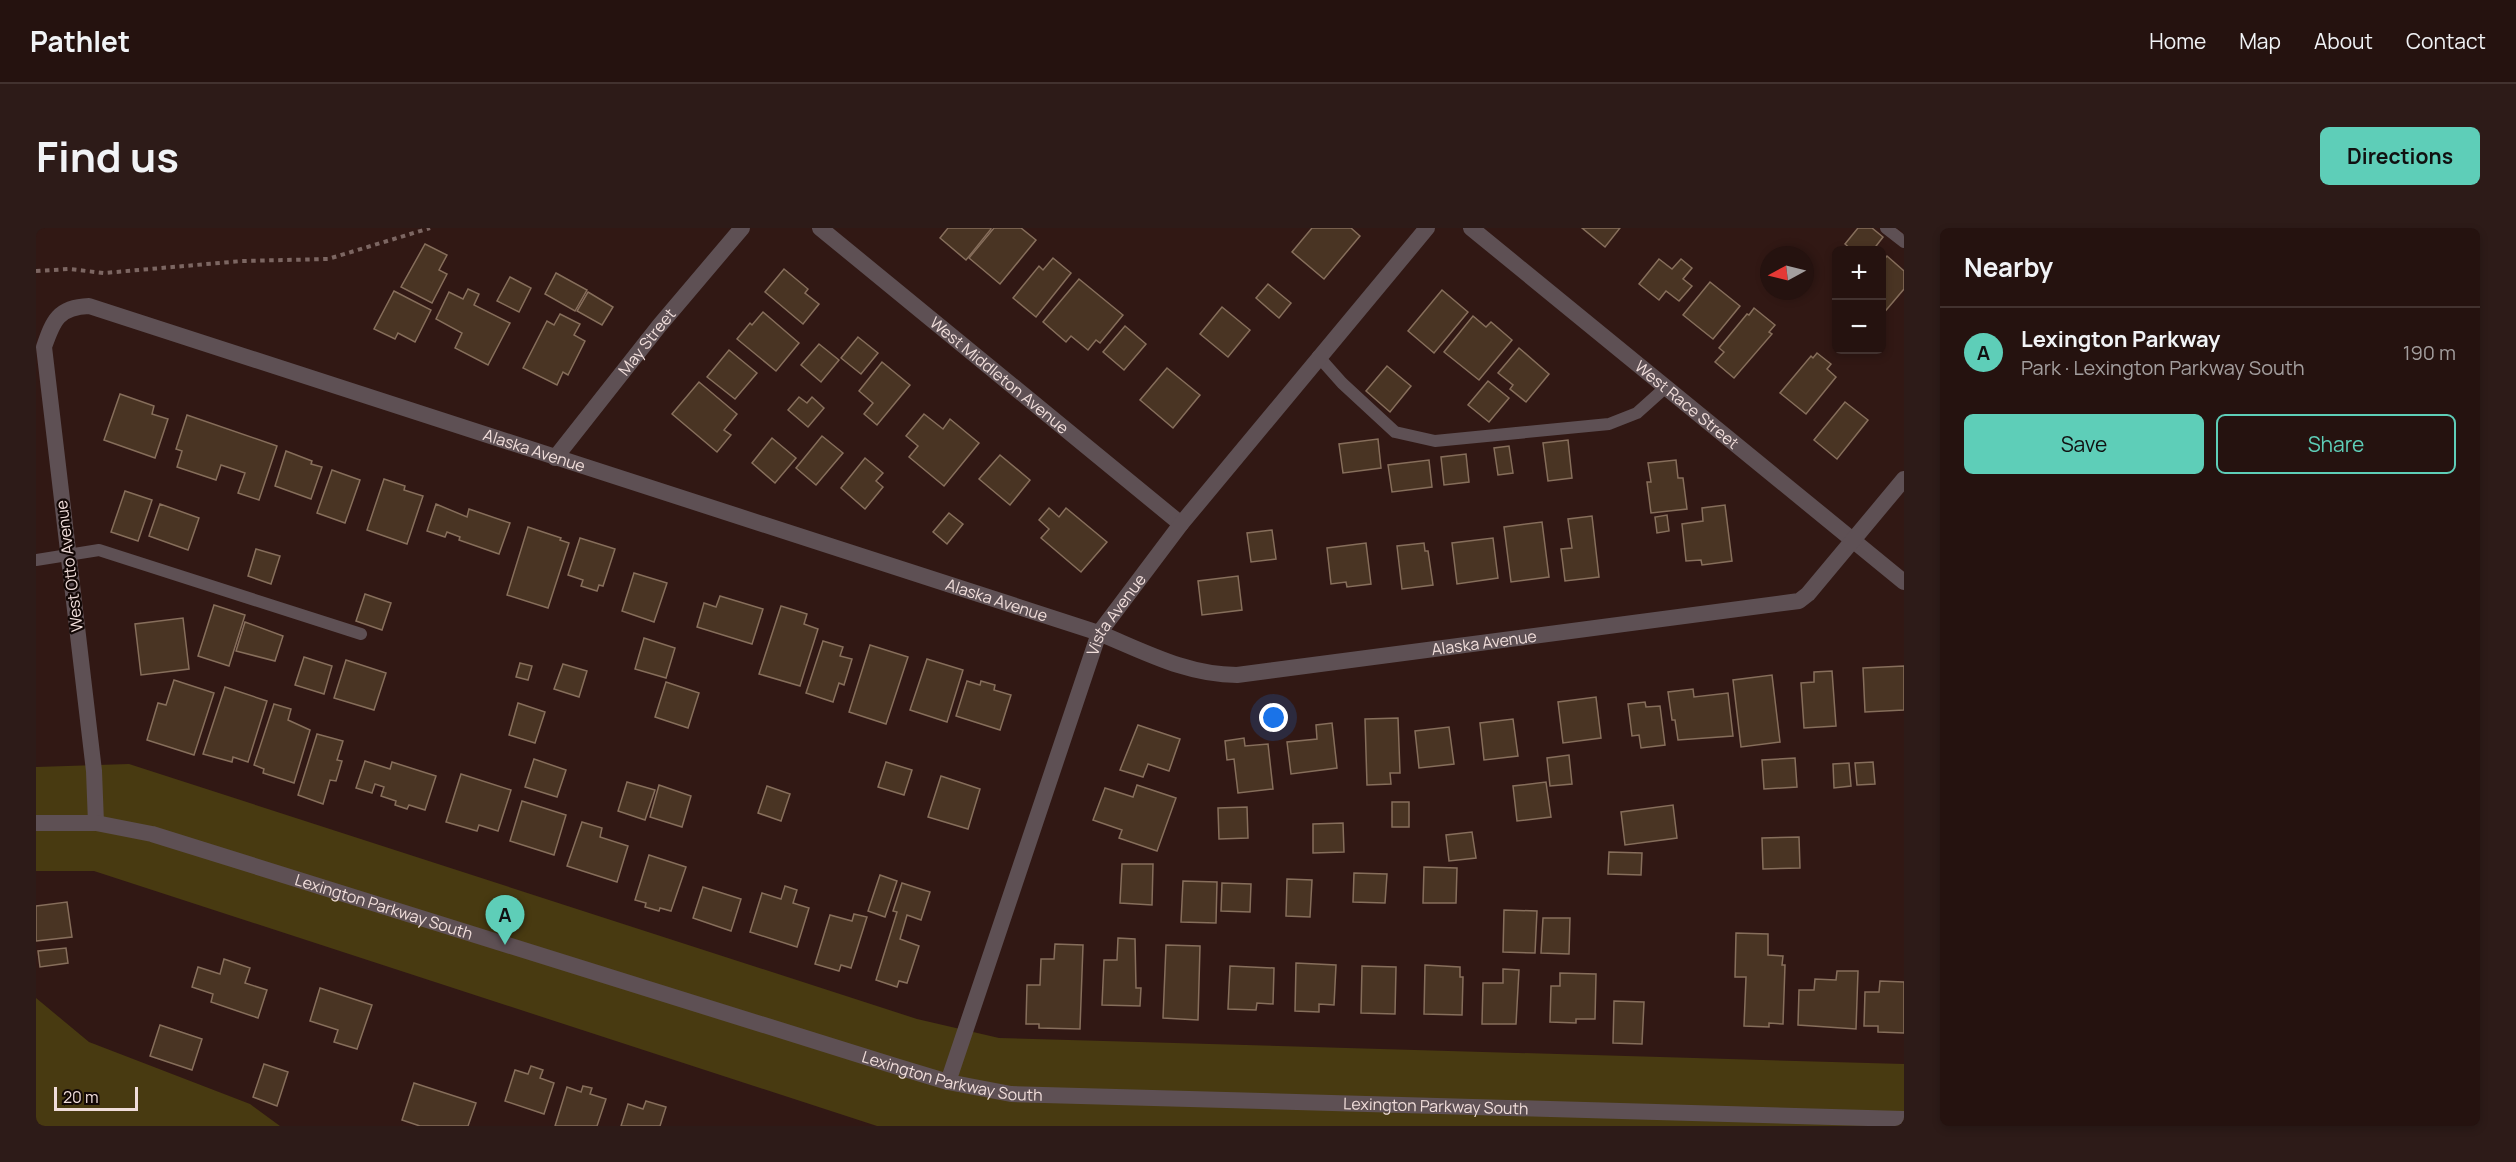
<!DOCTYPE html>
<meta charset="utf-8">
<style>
:root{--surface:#25120f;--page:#2d1b18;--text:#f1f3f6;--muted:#a39e9e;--line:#42322f;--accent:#5eceb8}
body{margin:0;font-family:Manrope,sans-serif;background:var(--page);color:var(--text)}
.controls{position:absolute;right:18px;top:18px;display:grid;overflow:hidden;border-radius:9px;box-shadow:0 3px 9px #0003}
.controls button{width:54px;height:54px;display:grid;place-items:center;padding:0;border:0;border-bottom:2px solid var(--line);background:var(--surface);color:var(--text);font:30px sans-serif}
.compass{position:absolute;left:1724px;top:18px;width:54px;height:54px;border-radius:50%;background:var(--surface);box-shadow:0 3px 9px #0003;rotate:263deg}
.scale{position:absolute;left:18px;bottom:15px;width:84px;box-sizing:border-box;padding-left:6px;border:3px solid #f0ddda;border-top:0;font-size:16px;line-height:21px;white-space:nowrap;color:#f0ddda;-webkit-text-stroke:4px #120705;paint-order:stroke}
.you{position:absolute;left:1238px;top:490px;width:21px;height:21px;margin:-15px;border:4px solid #fff;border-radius:50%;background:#1a73e8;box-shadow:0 0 0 9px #1a73e833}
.badge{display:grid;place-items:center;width:39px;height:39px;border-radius:50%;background:var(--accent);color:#111;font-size:20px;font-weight:700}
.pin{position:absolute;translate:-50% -50px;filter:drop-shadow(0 2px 3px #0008)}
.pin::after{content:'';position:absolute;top:32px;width:21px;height:18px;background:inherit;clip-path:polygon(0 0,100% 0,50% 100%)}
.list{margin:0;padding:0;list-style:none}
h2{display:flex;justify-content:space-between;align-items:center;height:78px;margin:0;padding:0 24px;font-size:26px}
h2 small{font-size:20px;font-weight:400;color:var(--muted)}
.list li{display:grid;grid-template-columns:39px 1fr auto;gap:18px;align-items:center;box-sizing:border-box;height:90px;padding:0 24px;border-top:2px solid var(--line)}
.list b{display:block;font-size:22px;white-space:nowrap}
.list p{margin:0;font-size:20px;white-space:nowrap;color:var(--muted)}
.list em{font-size:20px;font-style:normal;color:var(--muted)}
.actions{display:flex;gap:12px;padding:18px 24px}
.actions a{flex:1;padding:14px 0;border:2px solid var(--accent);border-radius:9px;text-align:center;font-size:21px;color:var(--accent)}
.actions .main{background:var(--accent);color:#111}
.map{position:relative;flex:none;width:1868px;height:898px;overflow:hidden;border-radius:9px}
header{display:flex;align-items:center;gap:36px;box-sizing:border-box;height:84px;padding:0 30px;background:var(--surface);border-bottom:2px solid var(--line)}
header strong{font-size:28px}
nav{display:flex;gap:33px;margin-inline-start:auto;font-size:21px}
.intro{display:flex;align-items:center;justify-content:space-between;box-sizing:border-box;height:144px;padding:0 36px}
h1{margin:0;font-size:42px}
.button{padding:15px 27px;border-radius:9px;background:var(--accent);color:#111;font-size:21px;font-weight:700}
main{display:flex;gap:36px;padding:0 36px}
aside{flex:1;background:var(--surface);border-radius:9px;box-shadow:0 3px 9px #0003}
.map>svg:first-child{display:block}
</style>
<header>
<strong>Pathlet</strong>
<nav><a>Home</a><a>Map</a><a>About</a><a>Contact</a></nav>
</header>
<div class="intro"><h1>Find us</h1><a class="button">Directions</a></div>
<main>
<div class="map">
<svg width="1868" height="898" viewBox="0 0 1868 898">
<rect width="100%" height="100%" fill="#311814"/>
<g fill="#483a11">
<path d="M93,536L881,791L963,810L1868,836V898H841L58,643H0V539Z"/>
<path d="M0,770L53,814L214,876L244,898H0Z"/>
</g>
<g fill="#493423" stroke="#866e5b" stroke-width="1.5">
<path d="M912,0H955V1L930,32L904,10Z"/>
<path d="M958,0H985L1000,12L964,56L933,30Z"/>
<path d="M1276,0H1315L1324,8L1288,51L1256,24Z"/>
<path d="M1546,0H1584L1569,19Z"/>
<path d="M1822,0H1836L1847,9L1837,22H1816L1809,16Z"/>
<path d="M389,16L411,27L403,42L411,46L396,75L365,59Z"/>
<path d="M1851,28L1868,43V61L1846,87V34Z"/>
<path d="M1017,30L1035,45L1000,89L977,70L1003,38L1007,42Z"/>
<path d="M1623,31L1636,41L1645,31L1656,40L1647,51L1656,58L1643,73L1630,63L1623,72L1603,56Z"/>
<path d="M748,41L772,61L769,65L783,76L767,96L729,64Z"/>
<path d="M520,45L551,62L539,83L509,66Z"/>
<path d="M474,49L495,60L483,84L461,73Z"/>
<path d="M1043,51L1087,87L1064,115L1060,112L1052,122L1035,108L1030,114L1007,94Z"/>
<path d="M1674,54L1704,78L1677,111L1647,87Z"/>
<path d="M1232,56L1255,75L1243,90L1220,70Z"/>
<path d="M432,61L443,66L438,77L474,95L452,137L419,120L426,105L400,91L413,64L427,71Z"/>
<path d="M1406,62L1432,84L1398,125L1372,103Z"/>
<path d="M358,63L395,82L379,114L362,105L359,111L338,101Z"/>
<path d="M552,64L577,79L566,97L541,83Z"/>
<path d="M1186,79L1214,102L1192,129L1164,106Z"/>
<path d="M1718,80L1739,97L1733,104L1736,106L1698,150L1679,134L1688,124L1683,120L1711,86L1713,87Z"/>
<path d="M727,84L763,115L740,143L701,111L714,95L716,97Z"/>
<path d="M524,86L544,96L538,107L549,113L532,147L527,144L521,157L487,140L511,93L518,97Z"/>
<path d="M1437,88L1450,99L1455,94L1476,112L1443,152L1408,124Z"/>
<path d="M1089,98L1110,116L1088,142L1067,124Z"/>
<path d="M822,109L842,125L825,146L805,130Z"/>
<path d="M783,116L803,132L785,154L765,137Z"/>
<path d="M1483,120L1513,146L1490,174L1474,161L1477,157L1462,145Z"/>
<path d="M693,122L721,145L699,171L671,149Z"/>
<path d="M1781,125L1795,136L1791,141L1800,149L1770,186L1744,165L1775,128L1777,130Z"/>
<path d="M846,134L874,157L841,197L828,186L837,175L823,163Z"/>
<path d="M1351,138L1375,158L1354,184L1330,163Z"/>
<path d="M1131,140L1164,167L1137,200L1104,172Z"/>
<path d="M1452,153L1473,170L1453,194L1432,177Z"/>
<path d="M663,154L701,186L688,202L695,207L681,224L636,186Z"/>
<path d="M84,166L118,178L116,186L132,191L119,230L68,212Z"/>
<path d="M763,169L771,175L776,169L788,180L772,199L752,182Z"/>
<path d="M1809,174L1832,192L1801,231L1778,212Z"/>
<path d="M888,186L907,201L914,191L943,215L908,258L873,229L882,218L870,208Z"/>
<path d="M151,187L241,218L223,272L202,265L209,245L185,237L180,252L141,239L146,223L140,221Z"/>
<path d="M786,208L807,225L780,257L760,240Z"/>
<path d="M736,210L760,230L739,255L716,235Z"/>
<path d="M1342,211L1345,240L1307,245L1303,216Z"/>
<path d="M1532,212L1536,250L1512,253L1507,215Z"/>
<path d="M1473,218L1477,245L1462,247L1458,220Z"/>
<path d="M250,223L276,233L275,236L286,239L275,271L239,258Z"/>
<path d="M1430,226L1433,254L1408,257L1405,229Z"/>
<path d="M964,227L994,252L974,277L943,251Z"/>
<path d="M829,230L847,245L840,253L847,259L829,281L805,260Z"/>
<path d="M1393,232L1396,259L1356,264L1352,237Z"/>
<path d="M1640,232L1642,250H1647L1651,281L1615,285L1611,254H1615L1612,235Z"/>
<path d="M296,242L324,252L309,295L281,285Z"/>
<path d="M348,251L369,258L368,262L387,268L371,316L331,302Z"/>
<path d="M89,263L116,272L102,313L75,304Z"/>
<path d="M124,276L163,290L152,322L113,308Z"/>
<path d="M400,276L431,289L433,281L474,295L463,326L423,312L424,309L411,304L409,309L391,303Z"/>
<path d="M1689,277L1696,333L1666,337L1665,332L1650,333L1646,296L1667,293L1666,280Z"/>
<path d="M1013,280L1023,289L1030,280L1071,314L1045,344L1005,310L1013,301L1003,292Z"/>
<path d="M913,285L927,296L911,316L897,304Z"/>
<path d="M1631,287L1633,303L1621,305L1619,289Z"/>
<path d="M1556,288L1563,349L1529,353L1525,321L1536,320L1532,291Z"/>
<path d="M1506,294L1513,349L1475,354L1468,299Z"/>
<path d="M492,299L525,310L524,312L533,315L512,380L471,367Z"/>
<path d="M1236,302L1240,331L1215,334L1211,305Z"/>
<path d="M544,310L579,321L567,358L563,357L561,363L545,358L547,352L532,347Z"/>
<path d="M1457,310L1462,350L1421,356L1416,315Z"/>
<path d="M1330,315L1335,356L1311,359L1310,354L1295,356L1291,320Z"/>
<path d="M1388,315L1389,323H1392L1397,357L1366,361L1361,318Z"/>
<path d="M220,321L244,328L235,356L212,348Z"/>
<path d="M598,345L631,355L618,394L586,383Z"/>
<path d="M1202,348L1206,382L1166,387L1162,353Z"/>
<path d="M329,366L355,375L346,402L320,393Z"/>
<path d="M684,368L727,381L716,416L661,399L668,375L680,379Z"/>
<path d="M178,377L209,387L193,438L162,428Z"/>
<path d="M745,378L771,386L768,396L782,401L764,458L723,446Z"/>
<path d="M147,390L153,441L105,447L99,396Z"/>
<path d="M209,394L247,408L239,433L200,423Z"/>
<path d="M608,410L639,420L630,450L599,441Z"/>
<path d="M787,413L807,419L804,428L816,431L808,457L803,455L797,474L770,465Z"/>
<path d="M834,417L872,429L850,496L813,484Z"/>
<path d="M268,429L296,438L288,466L259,457Z"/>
<path d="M891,431L927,442L911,494L874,482Z"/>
<path d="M310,432L350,445L338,482L298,470Z"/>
<path d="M484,435L496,438L492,452L480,449Z"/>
<path d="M527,436L551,443L543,469L518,461Z"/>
<path d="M1868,438V482L1829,484L1827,440Z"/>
<path d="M1796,443L1800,498L1768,500L1765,455L1778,454V444Z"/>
<path d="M1736,447L1744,514L1705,519L1697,452Z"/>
<path d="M138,452L178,465L158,527L111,512L122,475L130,477Z"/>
<path d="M931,453L944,457L945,453L959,457L958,462L975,467L964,502L920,488Z"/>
<path d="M630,454L663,465L652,500L619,489Z"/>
<path d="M189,459L231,473L212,534L197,529L196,534L167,526Z"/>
<path d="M1657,461L1658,469L1692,465L1697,508L1642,512L1639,492H1636L1632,464Z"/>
<path d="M1560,469L1565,510L1527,515L1522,474Z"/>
<path d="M1609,474L1610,479L1624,478L1629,517L1605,520L1603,507L1596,508L1592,476Z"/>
<path d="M482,475L509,484L499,515L473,507Z"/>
<path d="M238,476L255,481L252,492L274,502L258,555L227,545L228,541L218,537Z"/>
<path d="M1362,490L1364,545H1354L1355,556L1331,557L1329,491Z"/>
<path d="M1477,491L1482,528L1448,532L1444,495Z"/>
<path d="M1296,495L1301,540L1255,546L1251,514L1281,511L1280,497Z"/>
<path d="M1102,497L1144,511L1133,543L1112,536L1107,549L1084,542Z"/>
<path d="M1413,499L1418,536L1383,540L1379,503Z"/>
<path d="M281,506L307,513L301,532L306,533L300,553L294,552L287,576L262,567Z"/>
<path d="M1208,510L1209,518L1232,516L1237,561L1202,565L1198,531L1191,532L1189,513Z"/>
<path d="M1533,527L1536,556L1514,558L1511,530Z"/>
<path d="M1759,530L1761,559L1728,561L1726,532Z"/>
<path d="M498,531L530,542L521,569L489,559Z"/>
<path d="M329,533L354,541L356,534L400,548L389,582L373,577L371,581L359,577L360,573L345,568L348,559L339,556L336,565L320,560Z"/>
<path d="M850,534L876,542L868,567L842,559Z"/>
<path d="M1837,534L1839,556L1821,557L1819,535Z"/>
<path d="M1813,535L1815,558L1798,560L1797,536Z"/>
<path d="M425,546L475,562L462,603L443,597L441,603L410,594Z"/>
<path d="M905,548L944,561L932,601L892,589Z"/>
<path d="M591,554L619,562L609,592L582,583Z"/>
<path d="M1510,554L1515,589L1481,593L1477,558Z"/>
<path d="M623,557L655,568L646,599L614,589Z"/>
<path d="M1101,557L1140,570L1121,623L1083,610L1086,602L1057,592L1069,560L1097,569Z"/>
<path d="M731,558L754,566L745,593L722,585Z"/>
<path d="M486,573L530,587L518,627L474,613Z"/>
<rect x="1356" y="574" width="17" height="25"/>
<path d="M1637,577L1641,610L1589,617L1585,584Z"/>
<path d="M1211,579L1212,610L1183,611L1182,580Z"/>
<path d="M546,594L566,600L564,609L592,618L581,654L531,638Z"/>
<path d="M1307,595L1308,624L1277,625V596Z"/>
<path d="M1436,604L1440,630L1413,633L1410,607Z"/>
<path d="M1763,609L1764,640L1727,641L1726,610Z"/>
<path d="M1573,624L1606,625L1605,647L1572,646Z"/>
<path d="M613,627L650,639L635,683L624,680L623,683L609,679L610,675L599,672Z"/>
<path d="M1086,636H1117L1116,677L1084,675Z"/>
<path d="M1388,639L1421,640L1420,675H1387Z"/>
<path d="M1318,645L1351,646L1349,675L1317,674Z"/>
<path d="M844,647L861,653L849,689L832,683Z"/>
<path d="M1251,651L1276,652L1274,689L1250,688Z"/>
<path d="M1147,653L1181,654L1180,695L1145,694Z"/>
<path d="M866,655L894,664L885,692L871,687L864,711L883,718L871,755L863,753L861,759L840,752L861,684L857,683Z"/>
<path d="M1186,655L1215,656L1214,684L1185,683Z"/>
<path d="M749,658L761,662L757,675L773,680L761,719L714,704L726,665L745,671Z"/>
<path d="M667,659L705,671L695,703L657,690Z"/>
<path d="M31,674L36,709L0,713V678Z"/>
<path d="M1468,682L1501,683L1499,725L1467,724Z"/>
<path d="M818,686L831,689L815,740L805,737L803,743L779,736L794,687L816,693Z"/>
<path d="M1507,690H1534L1533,726L1505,725Z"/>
<path d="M1700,705L1732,706V727L1747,728L1746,737H1749L1747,796L1733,795V799L1708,798L1710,749H1699Z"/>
<path d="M1082,710L1099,711L1100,760H1105L1104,778L1066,777L1068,732H1081Z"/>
<path d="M1019,716L1047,717L1044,801L1003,800V796H990L991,757H1004L1005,731H1018Z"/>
<path d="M1130,717L1164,718L1162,792L1127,790Z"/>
<path d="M30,720L32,735L4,739L2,723Z"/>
<path d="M188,731L214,740L209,755L231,762L222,790L175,774L177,766L156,759L162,739L184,746Z"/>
<path d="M1260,735L1300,737L1298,777L1283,776V784L1259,783Z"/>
<path d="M1389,737L1424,739V749H1427L1426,787L1388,786Z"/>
<path d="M1194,738L1238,740L1237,776L1221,775L1220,782L1192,781Z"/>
<path d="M1326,738L1360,739L1359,786L1325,785Z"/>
<path d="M1467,741L1483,742L1480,796H1446L1447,755H1467Z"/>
<path d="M1801,743H1822L1820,801L1762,797L1763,762H1778L1779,751L1800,752Z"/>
<path d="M1524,745L1560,746L1559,791H1540V795L1514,794L1515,758H1524Z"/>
<path d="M1844,753L1868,754V805L1842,804V798H1828L1829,764H1843Z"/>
<path d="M284,760L336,777L321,821L298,814L302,802L274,793Z"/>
<path d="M1578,773L1608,774L1606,816L1577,815Z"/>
<path d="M124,797L166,811L156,842L114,828Z"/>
<path d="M228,836L252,844L241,878L217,869Z"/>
<path d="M495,838L507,842L504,850L518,855L508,886L469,873L479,842L492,846Z"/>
<path d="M378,855L440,875L432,898H384L366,892Z"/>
<path d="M547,858L556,860L554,866L570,871L561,898H519L531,859L545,864Z"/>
<path d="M610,873L630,879L624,898H585L592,876L607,881Z"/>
</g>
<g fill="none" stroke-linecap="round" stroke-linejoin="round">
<path stroke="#7c6662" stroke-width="4" stroke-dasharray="4.5 4.5" stroke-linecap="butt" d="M0,43L33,41L68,45L206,33L292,31L394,0"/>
<g stroke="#5e5054" stroke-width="12">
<path d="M1850,0L1868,14"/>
<path d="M1282,128L1306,155L1359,204L1399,213L1573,196L1601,185L1630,159"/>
<path d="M0,332L63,322L325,406"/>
</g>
<g stroke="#5e5054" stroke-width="16">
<path id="s1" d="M784,0L1145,296"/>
<path id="s2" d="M1435,0L1868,354"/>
<path id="s3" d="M519,230L623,98L706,0"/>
<path id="s4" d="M60,595L58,543L8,119C17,93 22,79 53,78L1063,405C1109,424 1151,447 1201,447L1763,373L1772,366L1868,251"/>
<path id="s5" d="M912,854L1063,405L1145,296L1391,0"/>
</g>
<path stroke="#5e5054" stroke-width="16" id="s6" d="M0,595H60L116,606L859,838L912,854L975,866L1868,891"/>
</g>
<g text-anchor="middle" stroke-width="4.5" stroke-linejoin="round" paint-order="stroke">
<g font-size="16" fill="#f0ddda" stroke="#120705">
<text dy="6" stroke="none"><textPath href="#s3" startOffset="148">May Street</textPath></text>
<text dy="6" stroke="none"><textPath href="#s1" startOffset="232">West Middleton Avenue</textPath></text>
<text dy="6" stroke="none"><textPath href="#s2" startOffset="279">West Race Street</textPath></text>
<text dy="6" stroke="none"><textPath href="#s4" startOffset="1014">Alaska Avenue</textPath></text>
<text transform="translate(33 338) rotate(-97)" y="6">West Otto Avenue</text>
<text dy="6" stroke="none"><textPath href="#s4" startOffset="1500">Alaska Avenue</textPath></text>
<text dy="6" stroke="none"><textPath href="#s5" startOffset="498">Vista Avenue</textPath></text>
<text dy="6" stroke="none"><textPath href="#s4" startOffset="2002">Alaska Avenue</textPath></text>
<text dy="6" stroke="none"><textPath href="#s6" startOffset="360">Lexington Parkway South</textPath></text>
<text dy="6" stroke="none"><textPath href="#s6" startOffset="954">Lexington Parkway South</textPath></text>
<text dy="6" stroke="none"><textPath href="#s6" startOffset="1440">Lexington Parkway South</textPath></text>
</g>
</g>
</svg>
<div class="controls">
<button>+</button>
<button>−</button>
</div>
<svg class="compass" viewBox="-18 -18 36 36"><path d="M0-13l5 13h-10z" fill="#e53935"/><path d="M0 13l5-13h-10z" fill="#a39e9e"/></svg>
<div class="scale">20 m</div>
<div class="you"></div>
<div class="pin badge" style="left:469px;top:717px">A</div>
</div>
<aside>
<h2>Nearby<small></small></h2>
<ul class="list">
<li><span class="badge">A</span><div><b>Lexington Parkway</b><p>Park · Lexington Parkway South</p></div><em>190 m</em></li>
</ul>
<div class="actions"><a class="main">Save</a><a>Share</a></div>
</aside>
</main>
